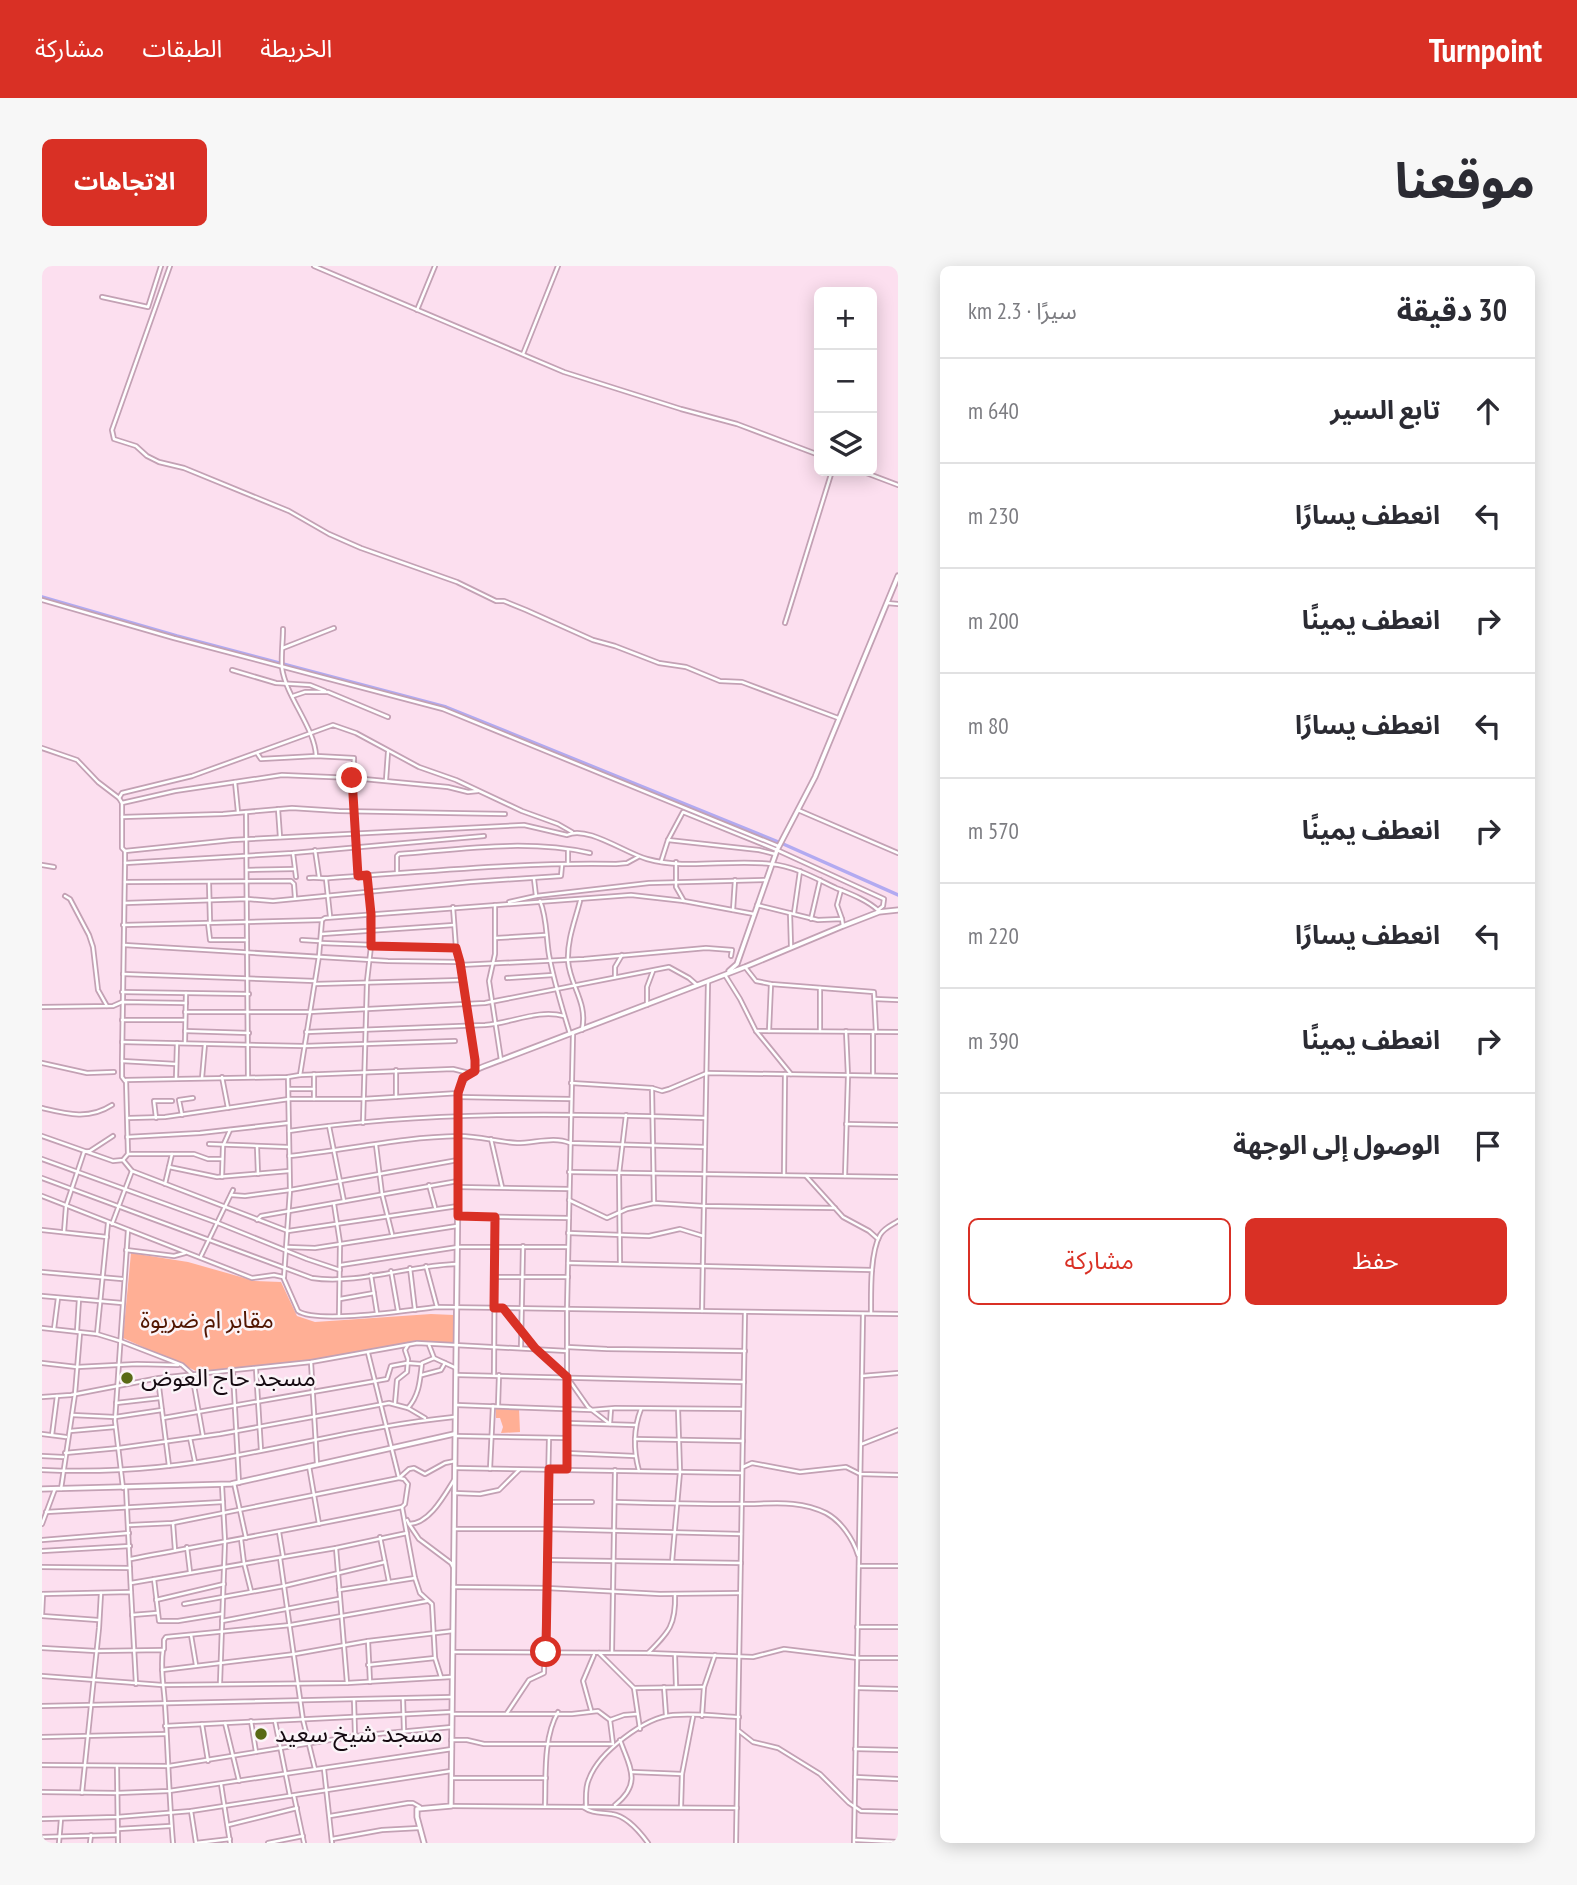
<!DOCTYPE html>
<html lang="ar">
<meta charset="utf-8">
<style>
:root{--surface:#fff;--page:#f7f7f7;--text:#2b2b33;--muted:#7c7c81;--line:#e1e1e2;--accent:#d93025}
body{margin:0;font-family:"PT Sans Narrow","Noto Sans Arabic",sans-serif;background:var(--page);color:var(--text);direction:rtl}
.controls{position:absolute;right:21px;top:21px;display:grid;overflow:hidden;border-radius:10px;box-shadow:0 4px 18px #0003}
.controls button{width:63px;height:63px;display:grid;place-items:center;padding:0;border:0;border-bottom:2px solid var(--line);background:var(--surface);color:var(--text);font:35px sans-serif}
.stop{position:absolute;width:21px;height:21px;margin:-16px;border:5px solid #d93025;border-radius:50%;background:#fff}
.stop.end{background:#d93025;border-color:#fff;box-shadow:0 2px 7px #0008}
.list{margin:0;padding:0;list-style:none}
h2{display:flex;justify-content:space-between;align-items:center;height:91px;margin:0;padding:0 28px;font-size:30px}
h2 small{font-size:23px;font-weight:400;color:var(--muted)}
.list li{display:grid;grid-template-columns:46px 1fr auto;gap:21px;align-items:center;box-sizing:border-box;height:105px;padding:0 28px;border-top:2px solid var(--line)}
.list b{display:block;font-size:26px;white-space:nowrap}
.list em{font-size:23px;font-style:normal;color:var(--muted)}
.actions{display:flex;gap:14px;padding:21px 28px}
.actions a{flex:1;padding:16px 0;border:2px solid var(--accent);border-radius:10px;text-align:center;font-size:24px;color:var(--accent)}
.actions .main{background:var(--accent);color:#fff}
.icon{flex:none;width:38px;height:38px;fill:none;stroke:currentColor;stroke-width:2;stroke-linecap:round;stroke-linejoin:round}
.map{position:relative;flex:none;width:856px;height:1577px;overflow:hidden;direction:ltr;border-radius:10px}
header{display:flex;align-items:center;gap:42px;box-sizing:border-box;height:98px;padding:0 35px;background:var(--accent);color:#fff}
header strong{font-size:33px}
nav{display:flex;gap:38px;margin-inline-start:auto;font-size:24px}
.intro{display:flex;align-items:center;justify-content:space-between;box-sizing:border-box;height:168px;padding:0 42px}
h1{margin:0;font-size:49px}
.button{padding:18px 32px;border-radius:10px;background:var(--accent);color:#fff;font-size:24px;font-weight:700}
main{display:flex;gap:42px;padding:0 42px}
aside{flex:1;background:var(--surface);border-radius:10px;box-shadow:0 4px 18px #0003}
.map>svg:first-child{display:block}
</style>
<header>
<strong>Turnpoint</strong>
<nav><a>الخريطة</a><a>الطبقات</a><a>مشاركة</a></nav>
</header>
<div class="intro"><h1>موقعنا</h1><a class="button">الاتجاهات</a></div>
<main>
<aside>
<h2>30 دقيقة<small>سيرًا · 2.3 km</small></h2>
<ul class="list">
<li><svg class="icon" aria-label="ahead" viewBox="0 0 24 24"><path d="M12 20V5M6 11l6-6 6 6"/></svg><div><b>تابع السير</b></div><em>640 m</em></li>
<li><svg class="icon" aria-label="left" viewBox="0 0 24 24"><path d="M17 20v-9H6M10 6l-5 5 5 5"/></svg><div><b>انعطف يسارًا</b></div><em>230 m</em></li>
<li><svg class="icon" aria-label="right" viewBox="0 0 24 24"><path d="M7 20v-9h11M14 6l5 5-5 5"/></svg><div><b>انعطف يمينًا</b></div><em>200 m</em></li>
<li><svg class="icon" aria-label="left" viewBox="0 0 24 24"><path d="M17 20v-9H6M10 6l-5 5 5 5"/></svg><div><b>انعطف يسارًا</b></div><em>80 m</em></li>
<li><svg class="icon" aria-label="right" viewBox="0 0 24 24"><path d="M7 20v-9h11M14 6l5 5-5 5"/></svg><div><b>انعطف يمينًا</b></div><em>570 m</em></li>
<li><svg class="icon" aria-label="left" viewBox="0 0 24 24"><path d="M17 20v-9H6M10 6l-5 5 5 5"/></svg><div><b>انعطف يسارًا</b></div><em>220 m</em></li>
<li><svg class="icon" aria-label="right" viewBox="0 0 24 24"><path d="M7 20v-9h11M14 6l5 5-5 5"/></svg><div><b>انعطف يمينًا</b></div><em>390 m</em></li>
<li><svg class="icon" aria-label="arrive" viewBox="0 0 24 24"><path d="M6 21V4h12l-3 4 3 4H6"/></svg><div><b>الوصول إلى الوجهة</b></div></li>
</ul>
<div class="actions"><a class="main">حفظ</a><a>مشاركة</a></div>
</aside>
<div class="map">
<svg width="856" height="1577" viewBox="0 0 856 1577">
<rect width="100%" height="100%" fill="#fcdfef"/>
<g fill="#ffaf95">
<path d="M89,987L146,996L213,1015L239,1016L255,1050L273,1056L389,1048L412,1049L411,1078L373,1076L281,1093L161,1108L81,1072Z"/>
<path d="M477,1142L478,1166L459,1167L461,1161L458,1152H454V1143Z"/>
</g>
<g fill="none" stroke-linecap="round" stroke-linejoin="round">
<path stroke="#b2aaf1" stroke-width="3.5" d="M0,331L135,370L404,441L739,577L856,629"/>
<g stroke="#c3a1b4" stroke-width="6">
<g id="minor">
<path d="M128,0L70,164L72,173L94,180L105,190L117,196L142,202L247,245L287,268L319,282L415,316L454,335H462L484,344L551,374L573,380L617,397L644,401L678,415L700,416L796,452"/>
<path d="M272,0L522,106L639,143L695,158L777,189"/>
<path d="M60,31L106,41L119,0"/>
<path d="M375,44L393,0"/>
<path d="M481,88L516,0"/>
<path d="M819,205L856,219"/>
<path d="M0,334L132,372L401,443L736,580"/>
<path d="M845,337L856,338"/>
<path d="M743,357L790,205"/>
<path d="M241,363C241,375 239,390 240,402C244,431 273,462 274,490"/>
<path d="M241,382L292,362"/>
<path d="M190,404L234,417L268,419L283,425"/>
<path d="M251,430L263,426H286L346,451"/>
<path d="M0,482L35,494L56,516L77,532"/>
<path d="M215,487L219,493L274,490L312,492L311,512L316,608"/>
<path d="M344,514L346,486"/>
<path d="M193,516L196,546"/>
<path d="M80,537L133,525L240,509L311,512L406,521L426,526L436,525"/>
<path d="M236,543L238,571"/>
<path d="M756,544L856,587"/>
<path d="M204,546L206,811"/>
<path d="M80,551L181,548L250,542L297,545L463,548"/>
<path d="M626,574L717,584L733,588"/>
<path d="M273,584L277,611"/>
<path d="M83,585L190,574L482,559L525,569C545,559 583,587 605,593C644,604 688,593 729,598C752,600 773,612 794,622C809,628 825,634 837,645"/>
<path d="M251,587L254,611"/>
<path d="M619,596L626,574L641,546L735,584L842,633L841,640L836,644"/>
<path d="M634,596V621L642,635"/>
<path d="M83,597L251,587L442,570"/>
<path d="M526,598V584"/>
<path d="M0,599L12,601"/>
<path d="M205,604L252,603"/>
<path d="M355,606V590L357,588C420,583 485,573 548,587"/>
<path d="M325,609L329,647"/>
<path d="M267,612C274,611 281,613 288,612C383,606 479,596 574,598L585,597L596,591"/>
<path d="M284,613L288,650"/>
<path d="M492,613L494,630"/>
<path d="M83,616L249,615L252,618L253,632"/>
<path d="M167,617L168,655"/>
<path d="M799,624L795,639L800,653"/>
<path d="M23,630L28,633L47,669L51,681L56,724L65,740"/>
<path d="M498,635C505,651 504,671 507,689C512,716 520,742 528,768"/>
<path d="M538,635C533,655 525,674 526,695C528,720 546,736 540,764"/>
<path d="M467,636L494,630L607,617L724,614"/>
<path d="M83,637L206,633L231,635L428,616L519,610L520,599"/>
<path d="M453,639V688L447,715L459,794"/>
<path d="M715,639L776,654L800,653L801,660"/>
<path d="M411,641L414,682L425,738L433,804"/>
<path d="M691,644L693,614"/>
<path d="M748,647L749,680"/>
<path d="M752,647L758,605"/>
<path d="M769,653L778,614"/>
<path d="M166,657L168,674H205"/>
<path d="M81,659L280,654"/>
<path d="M280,668L412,659"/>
<path d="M454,672L503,669"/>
<path d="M260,674L277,675"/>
<path d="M279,677L414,682"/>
<path d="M82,679L346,695L418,696"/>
<path d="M418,699L542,693L664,682L690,684L689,690"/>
<path d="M703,701L714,715L729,718L832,726L834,766"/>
<path d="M81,708L273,715"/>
<path d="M683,709L698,733L714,765L749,808"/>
<path d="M573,711V701L580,689"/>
<path d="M465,712L511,709"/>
<path d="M273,718L420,714"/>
<path d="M778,722V765"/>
<path d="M80,726L207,728"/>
<path d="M833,733L856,734"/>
<path d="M605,739V721L611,705"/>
<path d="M0,741L71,740L80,736L144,737"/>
<path d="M143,746H267L443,737L627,701L647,712L655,719"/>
<path d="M80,754H143"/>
<path d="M143,765L207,767"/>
<path d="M714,765L856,766"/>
<path d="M727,765L729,718"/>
<path d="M264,766L443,759C470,757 496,743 522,750"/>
<path d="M831,766V808"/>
<path d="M80,776L262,780L413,775"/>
<path d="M143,776L144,727"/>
<path d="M80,795L134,798"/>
<path d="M0,797L45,807L72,806"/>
<path d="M354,804V831"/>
<path d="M258,809L411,803L427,807"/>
<path d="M180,811L186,842"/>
<path d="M134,812L135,777"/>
<path d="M160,812L163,778"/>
<path d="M83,815L80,811V795L83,597V585L80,582V537L77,532L80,527L150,510L291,459L314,467L377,501L414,514L480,545L516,558L530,566"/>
<path d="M529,817L610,822L612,937"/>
<path d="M610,822L620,825L627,823L665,807L856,810"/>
<path d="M247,823H272"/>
<path d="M417,831L528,833"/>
<path d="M272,833V808"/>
<path d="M0,842C25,848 47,854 70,839"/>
<path d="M140,849L137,834L151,832"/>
<path d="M87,852L123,851L247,833H321L417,827"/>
<path d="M114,852L112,835H130"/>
<path d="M321,857L325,715L329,680L327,648"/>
<path d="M804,858L856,859"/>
<path d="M287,860L302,935"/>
<path d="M247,865C385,845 524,847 663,852"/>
<path d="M0,870L71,895L81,894L86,888L84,814L246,811L258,809L277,690L280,654L283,652L589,629L642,635L712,648"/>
<path d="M85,871L158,867L246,857"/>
<path d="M449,873L460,921"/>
<path d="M167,878L246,881"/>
<path d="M334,879L340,928L350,968"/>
<path d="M215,881L216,908"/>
<path d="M86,888H152L166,893H180"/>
<path d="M247,890C304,884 360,871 417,870C437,870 456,876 475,877C493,877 512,870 528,877L663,881"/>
<path d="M0,893L176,957L265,993L298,1004"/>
<path d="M81,894L90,905L246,965L416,940"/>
<path d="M127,901L175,911L247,905"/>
<path d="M527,906L856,911"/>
<path d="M742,909L743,808"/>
<path d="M764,910L801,951L827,965L836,973"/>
<path d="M803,910L806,810L804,765"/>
<path d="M180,911L181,880L188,864"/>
<path d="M0,912L270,1012C315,1019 369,999 415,998"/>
<path d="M123,918L130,888"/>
<path d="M387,919L393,941"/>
<path d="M416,921L527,923"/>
<path d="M189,929L203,930L248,924L416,894"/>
<path d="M0,930L210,1012L232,1009L241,1011L256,1045C275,1058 369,1044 395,1041L856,1048"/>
<path d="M527,934L565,952L585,943L612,937L662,940L793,942"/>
<path d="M292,938L298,977L297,1050"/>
<path d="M416,950L527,952"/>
<path d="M215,954L219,950L416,915"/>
<path d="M70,958L90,905"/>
<path d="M0,964L65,971"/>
<path d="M22,966L24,940L42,886L48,885L71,870"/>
<path d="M526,967L607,970L638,963L661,970"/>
<path d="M245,981L273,982L415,960"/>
<path d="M84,984L132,990L143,987"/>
<path d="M159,990L191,924"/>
<path d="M526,997L830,1004"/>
<path d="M578,998L577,908L584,849"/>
<path d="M299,999L416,981H525"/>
<path d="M384,1000L395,1041"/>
<path d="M368,1002L373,1044"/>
<path d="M349,1005L356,1045"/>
<path d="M0,1006L80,1013"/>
<path d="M329,1009L335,1047"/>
<path d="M242,1011L248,924L246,811"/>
<path d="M452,1011H526"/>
<path d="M0,1030L80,1037"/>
<path d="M298,1033L332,1027"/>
<path d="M462,1043L493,1082L525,1111L546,1141L568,1158"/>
<path d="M660,1045L666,716"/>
<path d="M829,1047C829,1026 828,987 838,969C842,962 850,959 856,955"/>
<path d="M0,1062L55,1068L78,1075L140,1099L150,1108L161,1170"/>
<path d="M12,1063L16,1032"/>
<path d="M35,1065L37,1033"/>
<path d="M55,1068L66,957"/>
<path d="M387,1079L392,1092"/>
<path d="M479,1081L481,980"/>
<path d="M525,1081L565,1083L703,1085"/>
<path d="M326,1087L357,1212L362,1213L366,1218L363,1238L360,1241L373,1312L378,1327L390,1338L393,1392L399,1411"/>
<path d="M269,1096L275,1198"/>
<path d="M0,1097L35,1101L95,1098L136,1099"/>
<path d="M214,1103L219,1184"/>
<path d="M191,1106L197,1217"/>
<path d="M452,1108L453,951"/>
<path d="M380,1109L399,1104L403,1097"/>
<path d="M415,1109L702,1116"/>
<path d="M820,1110L856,1107"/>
<path d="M116,1113L127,1200"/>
<path d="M0,1131L29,1129L117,1112L269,1096L375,1077L525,1085"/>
<path d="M74,1137L118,1132"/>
<path d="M353,1137L355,1114L365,1106L366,1093L363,1084L366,1079"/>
<path d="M414,1139L549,1144L573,1142L701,1143"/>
<path d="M456,1140L457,1109"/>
<path d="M366,1142C378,1128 378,1113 380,1097L392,1092L414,1102"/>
<path d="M30,1149L73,1151L120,1144"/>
<path d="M121,1152L345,1113L349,1100L365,1097L379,1098"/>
<path d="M526,1157L593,1159"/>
<path d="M568,1157L569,1143"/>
<path d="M28,1165L73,1161"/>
<path d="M0,1168L24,1171"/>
<path d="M10,1169L15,1130"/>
<path d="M413,1170L525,1172"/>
<path d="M148,1172L153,1196"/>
<path d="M593,1173L701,1175"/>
<path d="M820,1178L856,1164"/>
<path d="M23,1187L77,1182L178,1168L347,1137L366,1142L383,1152"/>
<path d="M525,1187L593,1190"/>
<path d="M0,1190L21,1191"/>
<path d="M267,1200L277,1258"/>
<path d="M701,1201L710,1197L758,1206L804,1201L818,1208L856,1209"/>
<path d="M413,1202L700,1207"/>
<path d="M448,1203L451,1140"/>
<path d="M525,1203V1043L531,768"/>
<path d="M0,1204C66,1207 132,1202 197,1189C268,1176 340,1158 412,1151"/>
<path d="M597,1205C591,1183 591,1164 599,1143"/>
<path d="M192,1217L204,1272"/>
<path d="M81,1222L73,1155L86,964"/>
<path d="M84,1222L89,1326"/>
<path d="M19,1223L33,1128L38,1067"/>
<path d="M412,1227L438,1228L457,1224L477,1204"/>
<path d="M507,1236H550"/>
<path d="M573,1236C613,1237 653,1238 693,1238C724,1239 754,1232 784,1247C799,1255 811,1273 816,1289"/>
<path d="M4,1246L181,1236"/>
<path d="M365,1254L367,1258C387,1258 402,1230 412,1214"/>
<path d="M131,1257L133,1284"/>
<path d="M0,1258L13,1223"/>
<path d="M367,1258L377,1273L409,1297L411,1301"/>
<path d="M88,1259L131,1257L357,1212L367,1203L372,1202L383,1208L403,1197L413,1195"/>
<path d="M412,1263H507L699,1268"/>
<path d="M237,1266L241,1290"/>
<path d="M338,1271L347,1316"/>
<path d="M199,1273L202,1297L209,1325"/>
<path d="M0,1274L87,1267"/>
<path d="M145,1281L148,1306"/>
<path d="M294,1282L305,1417"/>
<path d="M0,1285L88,1280"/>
<path d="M238,1292L261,1454L273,1503"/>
<path d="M89,1293C179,1276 270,1260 360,1241"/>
<path d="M506,1294L699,1297"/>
<path d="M630,1296L638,1206L636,1143"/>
<path d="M817,1300H856"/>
<path d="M0,1301L88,1302"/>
<path d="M112,1313L117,1355H136L179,1348"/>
<path d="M89,1317L294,1282L365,1267"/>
<path d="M411,1321L505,1322L618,1328L698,1327"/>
<path d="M297,1324L373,1312"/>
<path d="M0,1328L89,1326L94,1418"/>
<path d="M114,1334L182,1318"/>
<path d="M142,1338L242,1320L343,1296"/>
<path d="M0,1349L1,1328"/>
<path d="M90,1349L115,1347"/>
<path d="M0,1350L56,1354"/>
<path d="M180,1355L297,1333"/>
<path d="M815,1361H856"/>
<path d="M149,1369L154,1399"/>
<path d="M326,1375L328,1416"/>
<path d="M0,1382L54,1385L121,1384C118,1403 122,1421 123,1439C126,1485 127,1531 131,1577"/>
<path d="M122,1383V1374L124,1371L249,1359L385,1335"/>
<path d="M411,1386L606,1387L711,1391L742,1383L816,1392H856"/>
<path d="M570,1386L573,1204"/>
<path d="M557,1387L592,1422L598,1463"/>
<path d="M606,1387C627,1366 634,1359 633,1328"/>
<path d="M633,1389L634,1420"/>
<path d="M326,1399L393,1392"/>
<path d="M120,1404L253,1388L326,1375L411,1365"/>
<path d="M0,1410L120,1419L305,1417L409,1411"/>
<path d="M178,1417L183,1275L180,1219"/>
<path d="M622,1421L624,1449"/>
<path d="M592,1422L662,1421"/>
<path d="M815,1422L856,1423"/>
<path d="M361,1433L362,1464"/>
<path d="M312,1434L313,1469"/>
<path d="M0,1440L410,1431"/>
<path d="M549,1444L541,1415L552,1389"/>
<path d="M465,1447L487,1414L502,1407L507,1172"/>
<path d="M660,1450L662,1421L673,1389"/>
<path d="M568,1454L582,1449L595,1448"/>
<path d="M209,1455L214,1486"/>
<path d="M233,1455L248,1530"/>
<path d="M183,1457L197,1515"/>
<path d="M160,1458L166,1495"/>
<path d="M123,1460L409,1446"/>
<path d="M697,1465L711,1476L736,1482L778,1508L807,1537L819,1545L856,1546"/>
<path d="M0,1471L124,1468"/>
<path d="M409,1474H425L442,1478H571L568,1454L556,1445L530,1448H410"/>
<path d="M813,1483L856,1484"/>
<path d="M0,1499L127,1500L313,1470L410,1461"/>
<path d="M75,1501L76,1577"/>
<path d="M282,1503L290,1577"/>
<path d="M591,1506L640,1508"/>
<path d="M813,1511L856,1513"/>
<path d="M410,1512H504"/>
<path d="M179,1518L188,1577"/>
<path d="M0,1526L75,1527L127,1525L410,1483"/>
<path d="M40,1527L57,1362L59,1327"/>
<path d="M252,1530L262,1577"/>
<path d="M503,1539C504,1510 501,1472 516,1446"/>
<path d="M573,1539C601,1517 587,1500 578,1474"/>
<path d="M409,1540L695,1542"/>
<path d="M544,1540C544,1531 543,1521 547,1513C557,1486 603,1451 631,1449C653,1447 676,1450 697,1451"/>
<path d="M541,1541C551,1548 559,1546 570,1548C585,1550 598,1566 606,1577"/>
<path d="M639,1541L640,1508L651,1451"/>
<path d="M149,1545L154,1577"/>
<path d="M288,1550L366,1537H371L378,1541"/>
<path d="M0,1553L75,1551L149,1545L409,1505"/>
<path d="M186,1559L255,1542"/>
<path d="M76,1563L128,1560"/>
<path d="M0,1571L75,1569"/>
<path d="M290,1573L340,1564L377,1562"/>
<path d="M814,1574L856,1576"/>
<path d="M17,1577L19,1553"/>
<path d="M48,1577L49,1569"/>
<path d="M154,1577L188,1573"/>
<path d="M226,1577L261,1570"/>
<path d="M694,1577L703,1046"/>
<path d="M812,1577L821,1048"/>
</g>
</g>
<g stroke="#c3a1b4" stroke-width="7">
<g id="tertiary">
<path d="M687,705L695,698L735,584L773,511L856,310"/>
<path d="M0,1223L189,1218L412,1168"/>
<path d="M382,1577L375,1551V1543L409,1540L417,827C421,804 439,802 459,794L703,701L801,660L837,646L856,644"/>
</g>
</g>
<use href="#minor" stroke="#fff" stroke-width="2.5"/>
<use href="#tertiary" stroke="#fff" stroke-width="3.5"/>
</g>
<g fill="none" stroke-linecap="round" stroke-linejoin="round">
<path stroke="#d93025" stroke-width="9" d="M310,512L316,610L325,609L329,648V680L414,682L418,696L433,794V805L421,812L416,827V950L453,951L452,1042H461L493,1082L525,1111V1203H507L504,1386"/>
</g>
<g fill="#596a15" stroke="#fbf4f8" stroke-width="2.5">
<circle cx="85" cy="1112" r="7"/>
<circle cx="219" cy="1468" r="7"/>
</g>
<g text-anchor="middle" stroke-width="5" stroke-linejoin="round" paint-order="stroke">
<g font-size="24" fill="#511501" stroke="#fbf4f8">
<text x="165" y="1062">مقابر ام ضريوة</text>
</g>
<g font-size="24" fill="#150a11" stroke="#fbf4f8" text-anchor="start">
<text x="99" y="1120">مسجد حاج العوض</text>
<text x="233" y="1476">مسجد شيخ سعيد</text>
</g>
</g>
</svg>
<div class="controls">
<button>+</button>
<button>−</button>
<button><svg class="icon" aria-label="layers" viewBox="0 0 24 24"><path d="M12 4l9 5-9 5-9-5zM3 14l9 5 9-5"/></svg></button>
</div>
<div class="stop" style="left:504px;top:1386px"></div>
<div class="stop end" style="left:310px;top:512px"></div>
</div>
</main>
